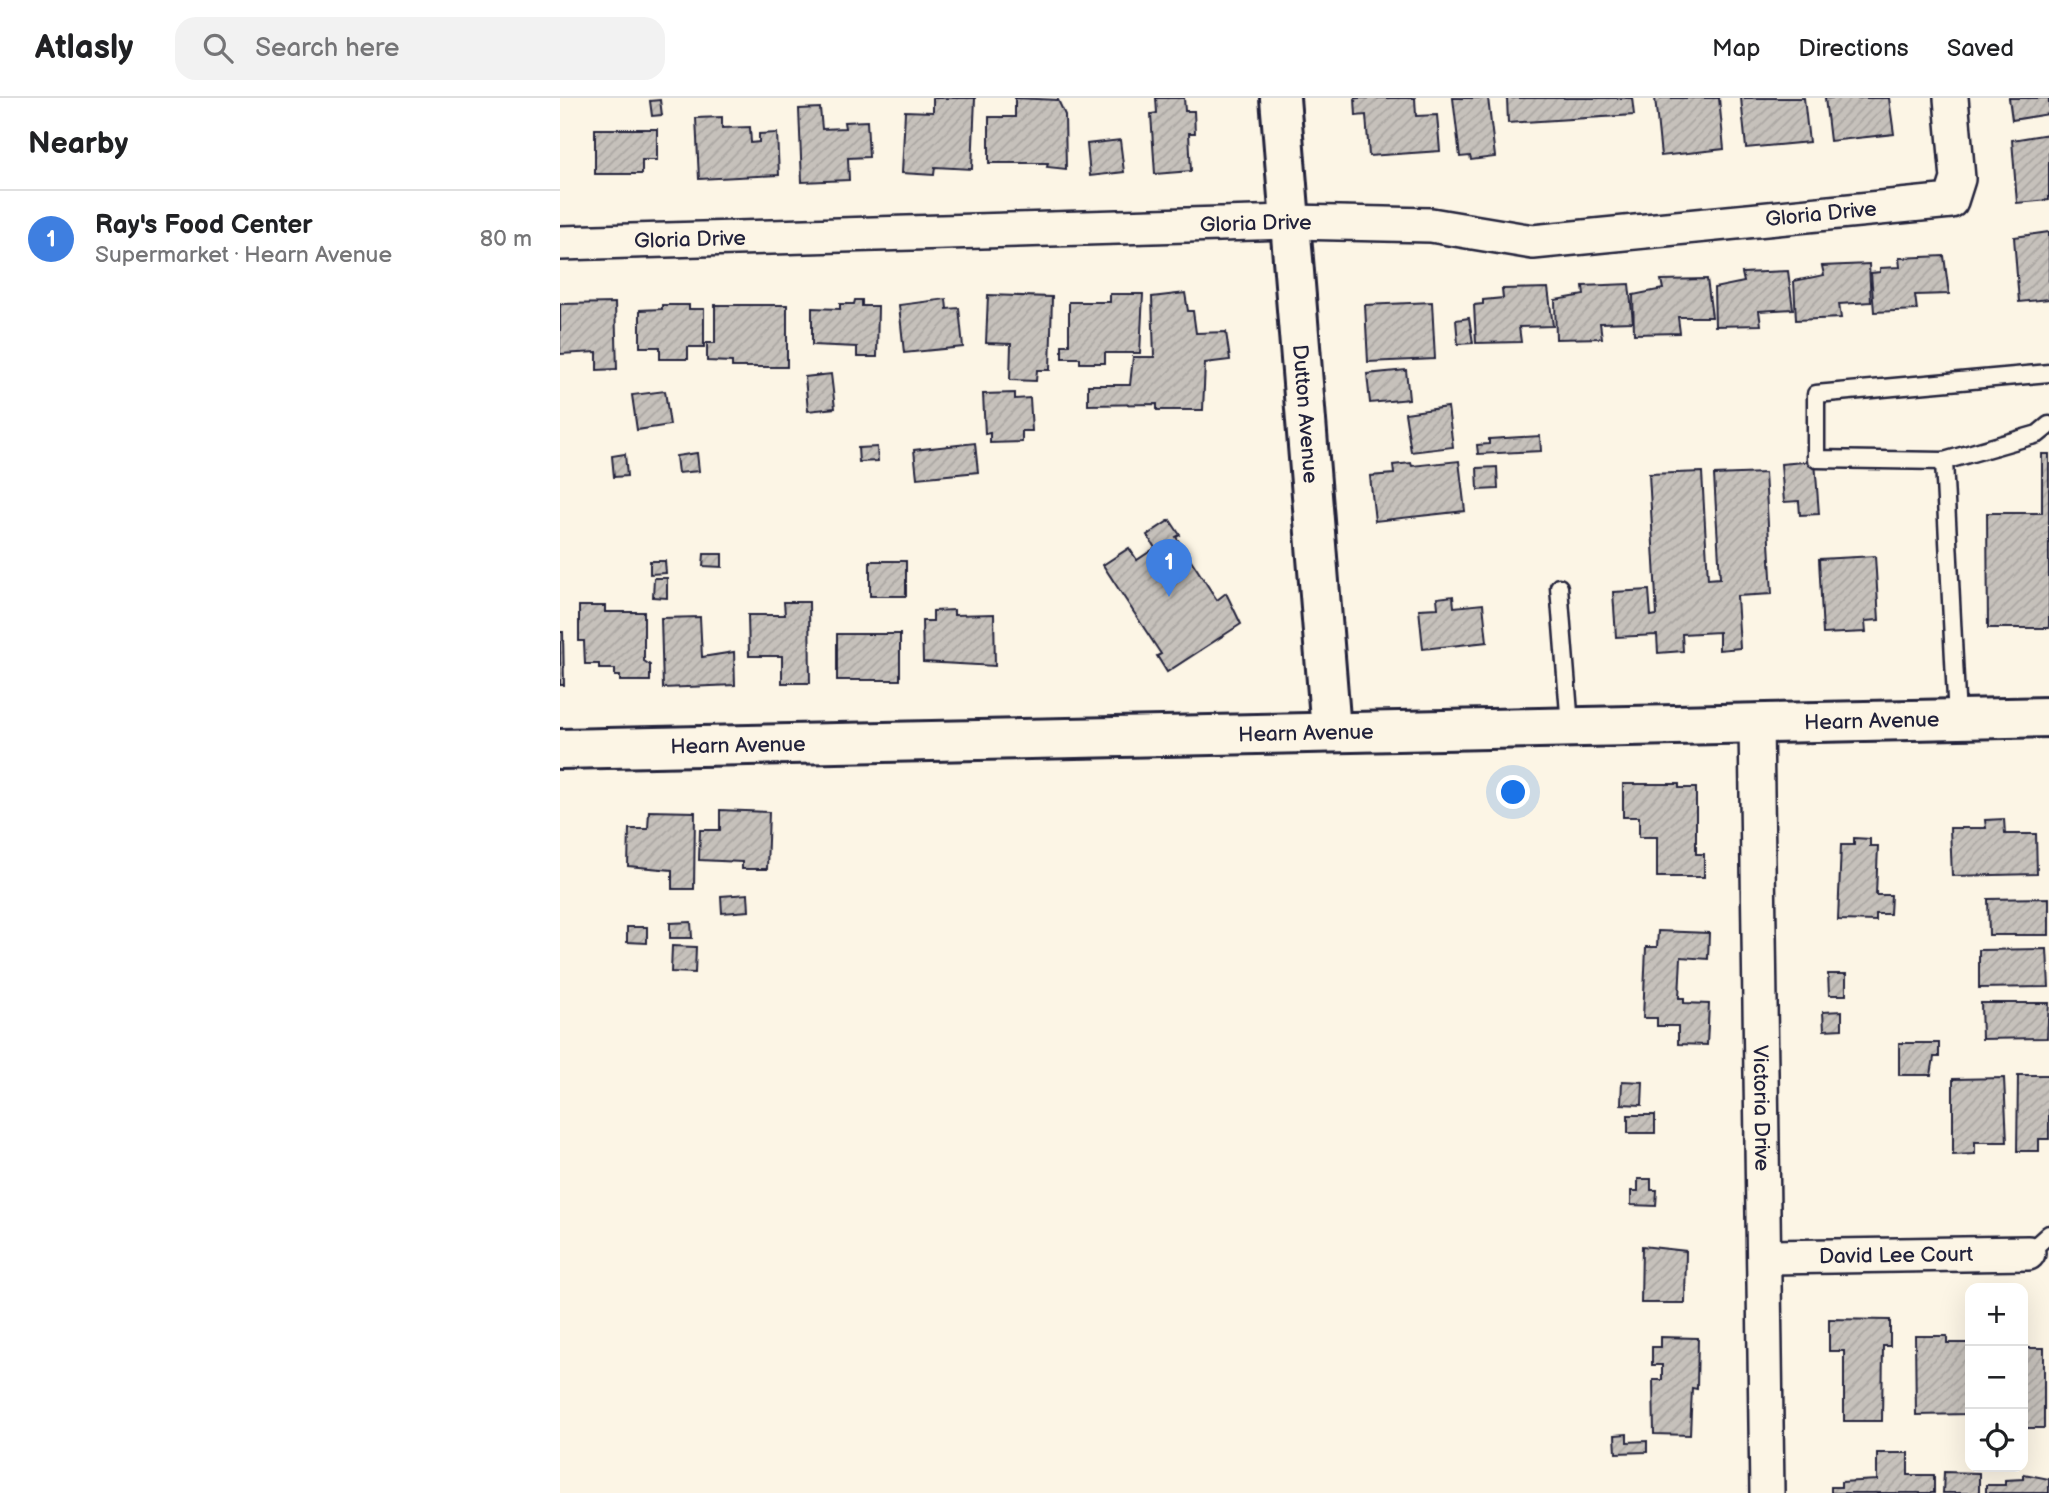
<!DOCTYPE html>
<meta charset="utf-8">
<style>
:root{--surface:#fff;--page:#f2f2f2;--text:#202124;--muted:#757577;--line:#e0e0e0;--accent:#d93025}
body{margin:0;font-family:"Balsamiq Sans",sans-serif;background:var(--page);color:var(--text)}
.controls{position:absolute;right:21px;bottom:21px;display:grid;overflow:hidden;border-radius:14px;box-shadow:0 7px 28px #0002}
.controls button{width:63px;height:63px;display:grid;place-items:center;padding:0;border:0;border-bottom:2px solid var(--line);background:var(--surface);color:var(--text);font:35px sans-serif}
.you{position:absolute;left:954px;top:695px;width:24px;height:24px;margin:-18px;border:5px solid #fff;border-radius:50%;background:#1a73e8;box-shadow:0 0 0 10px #1a73e833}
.badge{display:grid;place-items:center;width:46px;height:46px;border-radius:50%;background:var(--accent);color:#fff;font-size:23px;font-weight:700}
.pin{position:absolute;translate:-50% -58px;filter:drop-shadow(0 2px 4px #0008)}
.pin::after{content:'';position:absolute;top:37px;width:24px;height:21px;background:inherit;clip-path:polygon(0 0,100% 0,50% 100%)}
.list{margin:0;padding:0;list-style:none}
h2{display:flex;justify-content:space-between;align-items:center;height:91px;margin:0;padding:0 28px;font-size:30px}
h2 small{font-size:23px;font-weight:400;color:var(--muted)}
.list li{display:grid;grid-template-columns:46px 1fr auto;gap:21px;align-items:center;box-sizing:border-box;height:98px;padding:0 28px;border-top:2px solid var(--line)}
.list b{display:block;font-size:26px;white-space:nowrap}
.list p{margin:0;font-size:23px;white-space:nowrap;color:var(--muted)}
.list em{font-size:23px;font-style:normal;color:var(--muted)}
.icon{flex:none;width:38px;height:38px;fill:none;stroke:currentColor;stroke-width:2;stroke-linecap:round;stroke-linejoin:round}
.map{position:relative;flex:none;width:1489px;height:1395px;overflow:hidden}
header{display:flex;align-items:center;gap:42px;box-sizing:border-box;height:98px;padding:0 35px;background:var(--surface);border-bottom:2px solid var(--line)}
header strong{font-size:33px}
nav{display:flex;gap:38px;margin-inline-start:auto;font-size:24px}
.search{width:490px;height:63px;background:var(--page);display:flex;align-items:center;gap:18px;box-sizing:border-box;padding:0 24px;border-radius:21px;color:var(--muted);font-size:26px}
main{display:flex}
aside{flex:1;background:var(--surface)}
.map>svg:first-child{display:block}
</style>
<header>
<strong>Atlasly</strong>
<div class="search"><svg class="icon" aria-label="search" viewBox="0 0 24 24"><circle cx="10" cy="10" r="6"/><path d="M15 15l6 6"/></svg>Search here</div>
<nav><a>Map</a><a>Directions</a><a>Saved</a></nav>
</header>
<main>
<aside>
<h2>Nearby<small></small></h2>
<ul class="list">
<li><span class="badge" style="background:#3f7fe0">1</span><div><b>Ray's Food Center</b><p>Supermarket · Hearn Avenue</p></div><em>80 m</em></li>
</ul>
</aside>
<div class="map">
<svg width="1489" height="1395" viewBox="0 0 1489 1395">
<defs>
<pattern id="building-hatch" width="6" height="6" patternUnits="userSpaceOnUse" patternTransform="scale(1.75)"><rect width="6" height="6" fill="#c6c1bb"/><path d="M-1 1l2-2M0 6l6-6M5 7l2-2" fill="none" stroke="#aaa6a2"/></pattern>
</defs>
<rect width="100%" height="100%" fill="#fcf5e5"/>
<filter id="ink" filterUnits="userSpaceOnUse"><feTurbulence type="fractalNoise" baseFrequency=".0143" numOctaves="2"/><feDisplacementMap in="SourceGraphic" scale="14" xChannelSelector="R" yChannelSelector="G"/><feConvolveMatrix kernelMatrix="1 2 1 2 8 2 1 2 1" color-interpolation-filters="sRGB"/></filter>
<g filter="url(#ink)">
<g fill="url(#building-hatch)" stroke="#22223b" stroke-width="2">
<path d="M373,0H415L412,71L375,69L374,77L342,75L345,13L373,14Z"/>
<path d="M455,0L498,2L505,17L506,71L487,69L488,65H429V19H455Z"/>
<path d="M596,0H624L625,13H634L635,35H629L631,73L595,76L591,16L597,15Z"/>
<path d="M795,0H855L856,18L877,17L880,53L809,58L806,17L796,18Z"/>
<path d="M893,0H928L935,59L911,62L910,58L900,59Z"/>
<path d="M947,0H1072L1074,17L948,25Z"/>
<path d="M1095,0H1159L1164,51L1101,58Z"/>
<path d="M1181,0H1244L1249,44L1186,50Z"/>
<path d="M1265,0H1329L1334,36L1270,43Z"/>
<path d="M1449,0H1489V16L1452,22Z"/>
<path d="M100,2L102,17L92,18L90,3Z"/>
<path d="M260,10L262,31L285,30L284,24L307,23L309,59L288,60L289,82L242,84L239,11Z"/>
<path d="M162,19V30L190,29L191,45L199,44V36L217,35L219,77L139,81L136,20Z"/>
<path d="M35,31H97V62H82V76H35Z"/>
<path d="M1489,36V102L1457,105L1452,42Z"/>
<path d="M560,42L564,74L530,78L527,46Z"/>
<path d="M1489,134V201L1459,204L1454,139Z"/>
<path d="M1384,158L1389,196L1355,197L1357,212L1314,214L1311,175L1320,174V170L1340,169L1339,160Z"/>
<path d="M1309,166L1311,204L1279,206L1281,220L1236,222L1234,183L1264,177L1262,168Z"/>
<path d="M1228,173L1233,211L1199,213L1201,227L1155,228L1154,190L1184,184L1182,175Z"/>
<path d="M1147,181L1152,219H1118L1120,235L1074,236L1073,197L1103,191L1101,182Z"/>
<path d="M1069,186L1073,224L1040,225L1042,240L996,241L995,202L1024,197L1023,188Z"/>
<path d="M988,190L993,228L959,229L961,244L916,245L914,207L923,206V202L943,200L942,191Z"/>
<path d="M625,195L628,213H633L636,235L666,234L670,262L645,265L643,312H597V306L528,307V287H570L573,259H594L592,199Z"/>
<path d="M550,196H583L580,255H545V265H520V260H502V247H509V204H550Z"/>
<path d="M428,197L492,199L490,272H477L476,283L450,282L451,246L426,245Z"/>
<path d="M386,201L387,211L399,210L403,249L344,255L339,207Z"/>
<path d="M295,202H302V208H318L317,259H297V249L252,247V210L280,211V206H294Z"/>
<path d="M872,204L875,261L808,264L805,207Z"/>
<path d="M55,205L57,271L37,272V254L0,256V206Z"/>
<path d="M102,207H129V211H144V249H128V261H100V249H80V212L102,211Z"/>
<path d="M155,207H227V269H172V264L147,263V245H155Z"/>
<path d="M909,220L913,245L898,246L896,222Z"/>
<path d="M846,272L849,301L810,305L807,276Z"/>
<path d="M271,276L275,310L248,313L245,279Z"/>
<path d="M105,293L110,327L77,332L72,297Z"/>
<path d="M455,295V301L470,300L472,333H462V344L430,345V335L425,336L423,296Z"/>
<path d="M888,309L893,349L851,354L845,315Z"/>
<path d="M980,338L981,353L918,356L917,347L929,346V341Z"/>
<path d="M415,345L418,374L357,380L354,352Z"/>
<path d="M317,349L318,363L299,364L298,350Z"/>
<path d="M137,355L139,373L118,375L116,358Z"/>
<path d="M65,356L67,378L54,379L52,358Z"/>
<path d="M1482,356H1489V530H1428L1427,415H1482Z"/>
<path d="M899,363L905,413L815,423L810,378L834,376L833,367L851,365L852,368Z"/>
<path d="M1255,363L1259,416L1240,417L1239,403L1224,404L1221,366Z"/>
<path d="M937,369L938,391L918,392L917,370Z"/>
<path d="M1142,374L1148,481L1160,480L1154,377L1205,375L1212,496L1177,498L1180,550L1159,552V534L1122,536L1123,553L1098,555L1097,537L1056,539L1053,494L1089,492L1091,518L1097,517L1089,376Z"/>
<path d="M610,422L620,437L616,439L657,502L666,495L681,526L607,574L597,558L601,556L543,467L569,450L577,462L595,450L587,437Z"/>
<path d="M144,456H162V469L143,468Z"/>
<path d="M1315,458L1319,522L1305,523L1306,534L1263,536L1259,461Z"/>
<path d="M90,463H105L106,475L90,476Z"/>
<rect x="310" y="463" width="36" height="35"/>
<path d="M94,480H107V500L93,499Z"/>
<path d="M893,498L894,509L923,506L927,544L863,551L859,511L878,510L877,500Z"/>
<path d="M224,504H249L250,585H222V558H189L188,517H225Z"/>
<path d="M19,508H45V514H84V563L90,567V583H60V578H55V571H39V566H25L24,543H19Z"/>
<path d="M394,512V517L434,516L435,568L363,564L362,523H373V513Z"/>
<path d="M140,519L142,559L174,554L175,587L103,590L101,520Z"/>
<path d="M0,534H3L4,587H0Z"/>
<rect x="277" y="536" width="63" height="46"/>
<path d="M1063,686H1119V690H1136V756H1144V779H1097V739H1079V719H1063Z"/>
<path d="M160,712L209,714L207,771H182V764L139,762L140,732H160Z"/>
<path d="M89,713L135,714L134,791H112V772L68,768L69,731H88Z"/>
<path d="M1444,721L1445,736H1476L1477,776L1392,778L1390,730H1426L1425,722Z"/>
<path d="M1294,740L1310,741V748H1318L1316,797H1331L1330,816H1316V823L1278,822L1281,747H1294Z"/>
<path d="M188,796L189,813L162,815L161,798Z"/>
<path d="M1489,800V837H1429L1428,801Z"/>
<path d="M131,824L132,840H110V825Z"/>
<path d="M67,829H87V845L67,844Z"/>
<path d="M1098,833L1149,835L1148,861L1121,859L1119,900H1124V905L1149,906L1147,947L1118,946V928H1097V920H1083L1086,849H1097Z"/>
<path d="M112,848L136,849L135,875L111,874Z"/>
<path d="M1487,851L1489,889L1419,890V852Z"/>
<path d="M1268,876H1286V897H1269Z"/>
<path d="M1421,905H1489L1487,940L1422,941Z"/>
<path d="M1282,913V931L1264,932L1263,914Z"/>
<path d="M1339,945H1379V959H1374L1371,977H1339Z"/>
<path d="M1458,977H1489V1041H1479V1053H1457Z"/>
<path d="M1444,980L1447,1044H1415V1056L1393,1057V981Z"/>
<path d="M1062,983L1083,984L1082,1007L1061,1006Z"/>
<rect x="1068" y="1017" width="27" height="18"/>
<path d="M1078,1081H1091V1092H1097L1096,1108L1071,1107V1093H1078Z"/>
<path d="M1082,1148L1126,1153L1125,1205H1081Z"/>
<path d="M1269,1221L1330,1222V1248H1323L1322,1323H1284V1253H1269Z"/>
<path d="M1355,1238H1387V1245H1410V1316L1356,1317Z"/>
<path d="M1101,1239L1138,1240L1137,1291L1132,1290L1130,1337L1094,1336L1093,1282H1102V1267H1092V1249H1101Z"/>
<rect x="1463" y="1250" width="21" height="80"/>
<path d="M1067,1336V1344L1087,1343V1354L1056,1355L1055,1337Z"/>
<path d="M1317,1355H1348V1377H1374V1395H1271V1389H1281V1384L1317,1382Z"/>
<path d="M1384,1374L1419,1375V1395H1383Z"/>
<path d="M1464,1376L1489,1381V1395H1426V1387H1445V1382L1464,1381Z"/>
</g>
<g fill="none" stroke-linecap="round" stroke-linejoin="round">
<g stroke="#22223b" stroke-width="21">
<g id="service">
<path d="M1489,275L1256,296V361L1384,363L1478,336L1489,327"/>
<path d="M1384,363L1397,621"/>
<path d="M999,489L1010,628"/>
<path d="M1468,1155L1489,1136"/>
</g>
</g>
<g stroke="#22223b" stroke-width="38">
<g id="minor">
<path id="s1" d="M0,145L732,124L871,127L973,144L1391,103L1398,81L1391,0"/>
<path id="s2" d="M1196,625L1207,1395"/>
<path id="s3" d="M1205,1159L1468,1155"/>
</g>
</g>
<g stroke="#22223b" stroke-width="44">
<g id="secondary">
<path id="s4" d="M720,0L771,633"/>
<path id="s5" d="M0,651L1489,619"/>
</g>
</g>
<use href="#service" stroke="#fcf5e5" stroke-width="16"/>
<use href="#minor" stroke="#fcf5e5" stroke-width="33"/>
<use href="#secondary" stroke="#fcf5e5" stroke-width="38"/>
</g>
</g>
<g text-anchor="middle" stroke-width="7" stroke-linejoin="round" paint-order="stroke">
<g font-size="21" fill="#22223b" stroke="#fcf5e5">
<text dy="7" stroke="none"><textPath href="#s1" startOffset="1264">Gloria Drive</textPath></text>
<text dy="7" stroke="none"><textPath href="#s1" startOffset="696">Gloria Drive</textPath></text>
<text dy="7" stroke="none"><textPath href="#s1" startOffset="130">Gloria Drive</textPath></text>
<text dy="7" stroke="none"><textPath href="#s4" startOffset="317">Dutton Avenue</textPath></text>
<text dy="7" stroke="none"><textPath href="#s5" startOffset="1312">Hearn Avenue</textPath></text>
<text dy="7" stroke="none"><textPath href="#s5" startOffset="746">Hearn Avenue</textPath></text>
<text dy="7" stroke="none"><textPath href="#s5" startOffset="178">Hearn Avenue</textPath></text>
<text dy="7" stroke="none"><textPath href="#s2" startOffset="385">Victoria Drive</textPath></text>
<text dy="7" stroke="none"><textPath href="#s3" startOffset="131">David Lee Court</textPath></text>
</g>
</g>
</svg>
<div class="controls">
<button>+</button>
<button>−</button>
<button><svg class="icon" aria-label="locate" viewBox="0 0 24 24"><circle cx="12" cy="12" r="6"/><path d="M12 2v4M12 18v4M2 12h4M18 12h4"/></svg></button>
</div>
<div class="you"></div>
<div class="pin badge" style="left:609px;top:499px;background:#3f7fe0">1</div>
</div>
</main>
